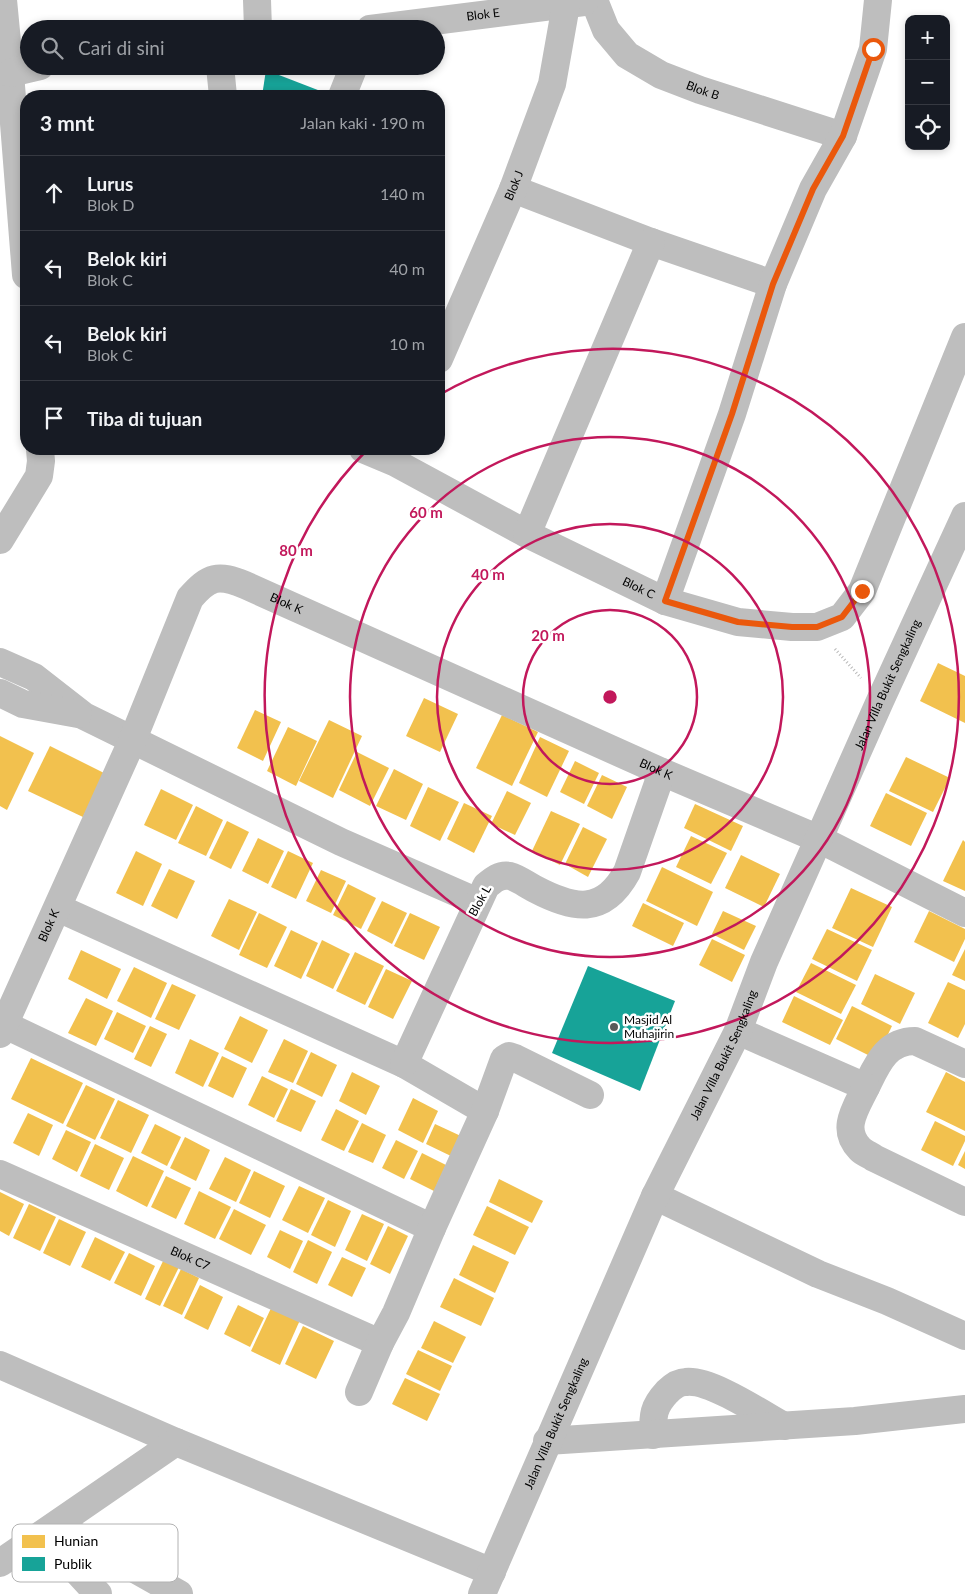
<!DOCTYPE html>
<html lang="id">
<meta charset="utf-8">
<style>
:root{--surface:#171b24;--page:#242831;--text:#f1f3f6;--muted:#9ea1a6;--line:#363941}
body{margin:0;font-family:Lato,sans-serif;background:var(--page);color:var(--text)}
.controls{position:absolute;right:15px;top:15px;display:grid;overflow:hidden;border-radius:10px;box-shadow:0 2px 8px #0003}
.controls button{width:45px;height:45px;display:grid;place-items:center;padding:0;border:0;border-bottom:1px solid var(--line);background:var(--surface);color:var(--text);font:25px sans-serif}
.stop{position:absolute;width:15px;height:15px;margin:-11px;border:4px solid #ea580c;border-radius:50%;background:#fff}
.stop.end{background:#ea580c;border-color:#fff;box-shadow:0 1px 5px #0008}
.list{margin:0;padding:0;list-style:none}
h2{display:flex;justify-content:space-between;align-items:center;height:65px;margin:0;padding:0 20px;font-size:21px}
h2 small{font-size:16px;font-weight:400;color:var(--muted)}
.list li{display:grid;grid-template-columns:32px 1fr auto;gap:15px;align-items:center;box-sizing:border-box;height:75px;padding:0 20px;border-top:1px solid var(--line)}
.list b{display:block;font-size:19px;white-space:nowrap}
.list p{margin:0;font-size:16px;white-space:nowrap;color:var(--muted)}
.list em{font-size:16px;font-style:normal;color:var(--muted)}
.icon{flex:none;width:28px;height:28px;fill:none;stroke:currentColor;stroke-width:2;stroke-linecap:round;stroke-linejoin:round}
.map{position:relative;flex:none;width:965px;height:1594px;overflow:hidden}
.search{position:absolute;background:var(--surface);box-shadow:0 2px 8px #0003;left:20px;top:20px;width:425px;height:55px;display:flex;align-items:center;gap:12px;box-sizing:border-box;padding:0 18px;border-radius:28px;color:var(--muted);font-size:19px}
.panel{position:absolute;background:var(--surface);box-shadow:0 2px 8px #0003;left:20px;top:90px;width:425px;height:365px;border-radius:20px}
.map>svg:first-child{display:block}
</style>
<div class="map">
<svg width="965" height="1594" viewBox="0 0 965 1594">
<rect width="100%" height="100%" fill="#fff"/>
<g fill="#f2c14e">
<path d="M938,663L965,676V723L920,701Z"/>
<path d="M424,698L458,714L440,752L406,736Z"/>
<path d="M255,710L281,722L263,761L237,748Z"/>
<path d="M502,715L538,732L512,786L476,768Z"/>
<path d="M329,720L362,736L333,798L299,781Z"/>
<path d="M288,727L317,741L296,786L267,771Z"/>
<path d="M0,736L34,753L7,810L0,806Z"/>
<path d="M540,737L569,751L547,797L519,783Z"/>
<path d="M50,746L104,773L83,817L28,791Z"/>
<path d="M357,752L389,768L370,806L339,790Z"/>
<path d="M906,757L950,778L933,812L889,791Z"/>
<path d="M575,761L599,773L584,804L560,792Z"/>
<path d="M394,769L423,784L406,820L376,806Z"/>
<path d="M602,775L627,787L612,819L587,806Z"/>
<path d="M428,787L459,802L440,841L410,826Z"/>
<path d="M161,789L193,805L176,840L144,825Z"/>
<path d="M507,791L531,803L515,835L491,824Z"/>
<path d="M886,793L927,813L911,846L870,826Z"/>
<path d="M464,803L492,816L474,853L447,839Z"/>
<path d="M695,804L743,826L731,851L684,828Z"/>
<path d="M196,806L223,820L206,856L178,843Z"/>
<path d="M551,811L580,824L560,865L532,851Z"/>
<path d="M227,821L249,832L231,869L209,858Z"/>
<path d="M583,827L607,839L588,877L565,864Z"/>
<path d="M691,836L727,853L711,884L676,867Z"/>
<path d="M258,838L284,851L268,884L242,871Z"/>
<path d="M963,840L965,842V891L943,881Z"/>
<path d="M136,851L162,864L143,906L116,893Z"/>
<path d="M288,851L313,863L296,899L271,887Z"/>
<path d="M741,855L780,874L764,907L725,888Z"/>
<path d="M662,867L713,892L697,926L646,901Z"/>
<path d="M169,869L195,881L177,919L151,906Z"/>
<path d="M321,870L346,881L331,913L306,901Z"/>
<path d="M348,884L376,898L361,929L333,915Z"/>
<path d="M851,888L892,907L873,947L832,928Z"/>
<path d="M229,899L257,912L239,950L211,936Z"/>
<path d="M382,901L407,913L392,944L367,931Z"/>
<path d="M643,903L684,923L673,946L632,926Z"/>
<path d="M723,911L756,926L744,950L712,934Z"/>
<path d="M929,911L965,929V939L954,962L914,942Z"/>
<path d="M259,913L287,927L267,968L239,955Z"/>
<path d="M410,913L440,927L424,960L394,946Z"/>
<path d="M827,929L872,950L857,981L812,959Z"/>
<path d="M291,930L318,943L301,979L274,966Z"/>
<path d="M712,939L745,955L732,982L699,965Z"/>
<path d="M322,940L350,954L333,989L306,976Z"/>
<path d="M965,949V981L952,975Z"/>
<path d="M81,950L121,969L107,999L68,979Z"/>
<path d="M355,952L384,966L365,1005L336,991Z"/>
<path d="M811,963L856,985L841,1014L796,992Z"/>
<path d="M134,967L167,983L151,1018L117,1001Z"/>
<path d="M386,969L412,981L393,1019L368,1007Z"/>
<path d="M875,974L915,993L900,1024L861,1004Z"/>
<path d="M948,982L965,990V1024L958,1038L928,1023Z"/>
<path d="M172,984L196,995L179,1030L155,1019Z"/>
<path d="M794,996L843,1020L830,1045L782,1022Z"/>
<path d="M86,998L113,1011L96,1046L68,1033Z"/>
<path d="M852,1006L892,1026L876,1059L836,1039Z"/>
<path d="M117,1012L146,1026L133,1053L104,1039Z"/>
<path d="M240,1016L268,1030L252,1063L224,1049Z"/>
<path d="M150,1026L167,1034L151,1067L134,1059Z"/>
<path d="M190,1039L219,1053L203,1087L175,1073Z"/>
<path d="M284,1039L308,1051L293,1083L268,1072Z"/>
<path d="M311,1052L337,1065L322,1097L296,1084Z"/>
<path d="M222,1056L247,1068L233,1098L208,1086Z"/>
<path d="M31,1058L83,1083L63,1124L11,1099Z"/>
<path d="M352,1072L380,1086L366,1115L339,1101Z"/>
<path d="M946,1072L965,1082V1131L926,1112Z"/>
<path d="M262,1076L288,1089L274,1118L248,1105Z"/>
<path d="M86,1085L115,1099L95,1140L66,1126Z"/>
<path d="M291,1089L316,1101L301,1132L276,1121Z"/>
<path d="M413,1098L438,1111L423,1143L398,1130Z"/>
<path d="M118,1100L149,1115L131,1153L100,1138Z"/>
<path d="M336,1109L359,1121L344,1151L321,1140Z"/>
<path d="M28,1113L53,1125L39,1156L13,1143Z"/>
<path d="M935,1121L965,1136V1141L953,1166L921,1150Z"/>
<path d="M362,1123L386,1135L373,1163L348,1152Z"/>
<path d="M155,1124L181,1137L167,1166L141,1153Z"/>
<path d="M435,1124L463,1137L453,1157L426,1144Z"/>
<path d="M66,1130L91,1142L77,1172L52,1159Z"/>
<path d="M185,1137L210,1150L196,1181L170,1168Z"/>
<path d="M396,1140L418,1151L404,1179L382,1168Z"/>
<path d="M95,1144L124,1158L109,1190L80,1176Z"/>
<path d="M965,1151V1169L958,1165Z"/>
<path d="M422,1153L446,1165L434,1191L410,1179Z"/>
<path d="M133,1156L164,1171L147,1207L116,1191Z"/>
<path d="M225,1157L251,1170L236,1202L209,1189Z"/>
<path d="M254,1171L285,1186L270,1218L239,1203Z"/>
<path d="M166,1176L191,1188L176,1219L151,1207Z"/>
<path d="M499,1179L543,1201L532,1223L489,1202Z"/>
<path d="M299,1186L325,1198L308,1233L282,1220Z"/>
<path d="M199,1191L231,1207L215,1239L184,1224Z"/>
<path d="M0,1192L24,1204L9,1236L0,1231Z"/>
<path d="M328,1200L351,1211L335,1247L311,1235Z"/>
<path d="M29,1204L56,1217L40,1251L13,1238Z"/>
<path d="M487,1206L529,1227L515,1255L473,1235Z"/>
<path d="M234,1209L266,1225L251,1255L219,1239Z"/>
<path d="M362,1214L384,1224L367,1261L345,1250Z"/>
<path d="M59,1219L86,1232L70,1266L43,1253Z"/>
<path d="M388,1226L408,1236L390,1274L370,1264Z"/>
<path d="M280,1230L303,1241L290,1269L267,1257Z"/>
<path d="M95,1237L125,1252L110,1281L81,1267Z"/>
<path d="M308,1240L332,1252L317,1284L293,1272Z"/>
<path d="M473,1245L509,1262L495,1293L459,1275Z"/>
<path d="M129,1253L155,1266L141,1296L114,1283Z"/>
<path d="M342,1257L366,1268L352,1297L328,1285Z"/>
<path d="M164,1259L179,1267L160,1306L145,1299Z"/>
<path d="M181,1269L199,1278L182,1315L163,1306Z"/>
<path d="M454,1278L494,1298L481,1326L440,1307Z"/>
<path d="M200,1285L223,1297L208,1330L184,1318Z"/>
<path d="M238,1305L264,1318L250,1347L224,1334Z"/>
<path d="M272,1306L300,1320L280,1365L251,1351Z"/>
<path d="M434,1321L466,1337L453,1363L421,1348Z"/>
<path d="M303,1326L334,1341L316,1379L285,1364Z"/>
<path d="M418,1350L452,1366L440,1391L406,1374Z"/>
<path d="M405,1378L440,1394L427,1421L392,1404Z"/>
</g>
<g fill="#17a398">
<path d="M266,70L323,92L321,96H262Z"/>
<path d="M588,966L675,1001L640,1091L552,1053Z"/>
</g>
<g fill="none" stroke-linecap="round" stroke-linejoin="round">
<path stroke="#b9b9b9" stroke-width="3" stroke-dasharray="1 2.5" stroke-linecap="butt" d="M835,649L861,678"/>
<g stroke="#bebebe" stroke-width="28">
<path d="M3,0L10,73L26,275"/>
<path d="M257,0L258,29"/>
<path id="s1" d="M594,0L606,30L627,55L661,75L700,90L843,136"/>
<path id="s2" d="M370,29L584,2"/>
<path d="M220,66L223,96"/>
<path d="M10,73L40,66"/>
<path d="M342,96L354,66"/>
<path d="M513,189L651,242L773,284"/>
<path id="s3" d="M439,359L513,189L552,84L566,5"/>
<path id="s4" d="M363,449L394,462L527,534L665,601L738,622L792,627H817L842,617L862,591L965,337"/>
<path d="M527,534L651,242"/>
<path d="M0,540L39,476L41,461L40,449"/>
<path d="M665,601L732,414L773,284L813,189L843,136L873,49L878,0"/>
<path d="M0,662L34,677L84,716L341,842L478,902"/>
<path d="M0,693L23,704L78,714"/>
<path d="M58,908L404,1064L485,1111"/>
<path d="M3,1024L432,1228"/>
<path d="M738,1031L866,1087C877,1065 886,1041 915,1041L965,1064"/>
<path id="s5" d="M0,1034L133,739L190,598C209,576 218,574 245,585L662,772L819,839L965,913"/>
<path d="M404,1064L486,886C493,880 500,874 510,876C518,878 527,885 535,889C573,909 603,916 627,872L662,772"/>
<path d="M866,1087C856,1108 840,1129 860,1149C864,1153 870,1155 874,1158L965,1202"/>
<path id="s6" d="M0,1174L380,1343"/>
<path d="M655,1196L818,1274L887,1301L965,1336"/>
<path d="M0,1365L176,1442L492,1572"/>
<path d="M359,1392L380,1343L396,1313L432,1228L485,1111L504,1059L509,1056L515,1058L590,1095"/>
<path d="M653,1435C653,1415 653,1407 667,1392C672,1387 678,1382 686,1382C710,1379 762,1414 784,1426"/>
<path d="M547,1441L855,1421L965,1409"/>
<path d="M57,1525L179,1594"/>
<path d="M43,1534L98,1594"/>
<path d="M0,1563L176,1442"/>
<path id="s7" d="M482,1594L655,1196L738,1031L764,962L880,701L965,516"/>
</g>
</g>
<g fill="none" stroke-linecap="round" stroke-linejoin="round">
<path stroke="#ea580c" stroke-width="6" d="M862,591L842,617L817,627H792L738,622L665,601L732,414L773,284L813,189L843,136L873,49"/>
</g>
<g fill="none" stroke="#c2185b" stroke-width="2.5">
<circle cx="610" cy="697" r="87"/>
<circle cx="610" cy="697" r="173"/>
<circle cx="610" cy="697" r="260"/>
<path d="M439 395A347 347 0 1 1 367 450"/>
</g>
<circle fill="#595959" stroke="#fff" stroke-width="2" cx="614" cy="1027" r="5"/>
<g text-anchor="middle" stroke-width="5" stroke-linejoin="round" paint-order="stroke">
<g font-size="12" fill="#000" stroke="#fff">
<text dy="4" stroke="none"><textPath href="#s2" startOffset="114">Blok E</textPath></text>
<text dy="4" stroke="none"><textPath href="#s1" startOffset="149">Blok B</textPath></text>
<text dy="4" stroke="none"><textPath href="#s3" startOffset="189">Blok J</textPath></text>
<text dy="4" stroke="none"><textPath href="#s4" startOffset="309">Blok C</textPath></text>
<text dy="4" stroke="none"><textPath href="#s5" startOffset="584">Blok K</textPath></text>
<text dy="4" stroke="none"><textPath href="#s7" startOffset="996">Jalan Villa Bukit Sengkaling</textPath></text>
<text dy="4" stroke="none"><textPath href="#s5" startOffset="989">Blok K</textPath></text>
<text transform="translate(480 901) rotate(-61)" y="4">Blok L</text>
<text dy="4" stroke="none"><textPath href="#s5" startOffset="119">Blok K</textPath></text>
<text dy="4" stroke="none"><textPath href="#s7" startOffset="591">Jalan Villa Bukit Sengkaling</textPath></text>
<text dy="4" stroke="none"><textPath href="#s6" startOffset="208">Blok C7</textPath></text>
<text dy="4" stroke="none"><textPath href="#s7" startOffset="186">Jalan Villa Bukit Sengkaling</textPath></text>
</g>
<g font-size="12" fill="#000" stroke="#fff" text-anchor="start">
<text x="624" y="1024">Masjid Al<tspan x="624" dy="14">Muhajirin</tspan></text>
</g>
</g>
<rect x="12" y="1524" width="166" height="58" rx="8" fill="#fff" stroke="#b2b2b2" stroke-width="1"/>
<rect x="22" y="1535" width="23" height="13" fill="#f2c14e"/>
<rect x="22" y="1557" width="23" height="14" fill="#17a398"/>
<g font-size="14" fill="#000">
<text x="54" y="1546">Hunian</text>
<text x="54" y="1569">Publik</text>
</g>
<circle cx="610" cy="697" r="8" fill="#c2185b" stroke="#fff" stroke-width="2.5"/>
<g font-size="15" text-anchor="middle" font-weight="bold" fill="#c2185b" stroke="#fff" stroke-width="5" stroke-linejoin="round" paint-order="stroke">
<text x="426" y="518">60 m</text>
<text x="296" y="556">80 m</text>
<text x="488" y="580">40 m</text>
<text x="548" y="641">20 m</text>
</g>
</svg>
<div class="controls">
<button>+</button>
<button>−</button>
<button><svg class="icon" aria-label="locate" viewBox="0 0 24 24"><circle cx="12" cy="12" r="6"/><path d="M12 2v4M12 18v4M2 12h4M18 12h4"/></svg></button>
</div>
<div class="stop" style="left:873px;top:49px"></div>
<div class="stop end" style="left:862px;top:591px"></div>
<div class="search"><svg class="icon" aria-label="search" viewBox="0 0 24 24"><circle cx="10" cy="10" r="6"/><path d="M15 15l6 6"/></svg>Cari di sini</div>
<section class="panel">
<h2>3 mnt<small>Jalan kaki · 190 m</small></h2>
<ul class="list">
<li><svg class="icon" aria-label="ahead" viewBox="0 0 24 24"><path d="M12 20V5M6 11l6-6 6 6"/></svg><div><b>Lurus</b><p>Blok D</p></div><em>140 m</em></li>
<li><svg class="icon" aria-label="left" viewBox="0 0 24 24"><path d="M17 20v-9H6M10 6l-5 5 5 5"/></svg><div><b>Belok kiri</b><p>Blok C</p></div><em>40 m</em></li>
<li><svg class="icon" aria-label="left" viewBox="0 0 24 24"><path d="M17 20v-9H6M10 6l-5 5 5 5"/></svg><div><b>Belok kiri</b><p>Blok C</p></div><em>10 m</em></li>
<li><svg class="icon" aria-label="arrive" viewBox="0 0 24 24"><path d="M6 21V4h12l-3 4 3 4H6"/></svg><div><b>Tiba di tujuan</b></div></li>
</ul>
</section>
</div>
